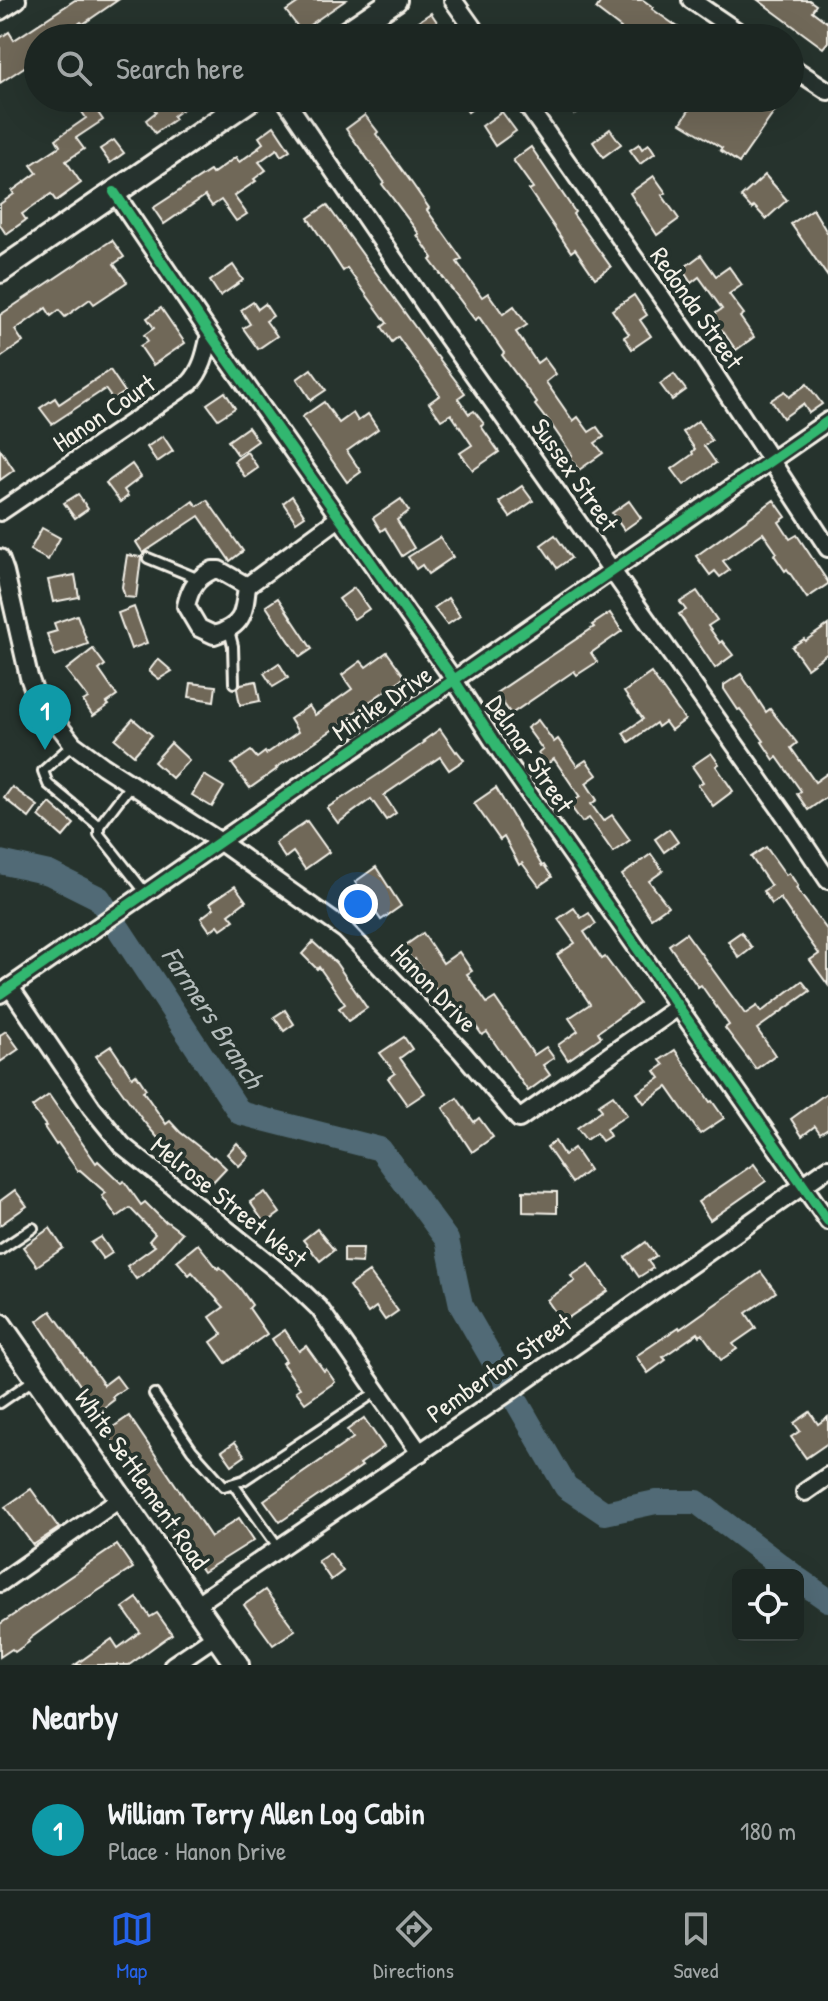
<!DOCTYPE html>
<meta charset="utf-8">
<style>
:root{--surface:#1c2622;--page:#29322f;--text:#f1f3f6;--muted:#a0a5a5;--line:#3a4340;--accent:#2563eb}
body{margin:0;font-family:"Patrick Hand",sans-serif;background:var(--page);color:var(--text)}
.controls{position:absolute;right:24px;bottom:24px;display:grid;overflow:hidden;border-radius:12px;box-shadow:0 8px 32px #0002}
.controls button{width:72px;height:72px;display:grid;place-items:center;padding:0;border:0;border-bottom:2px solid var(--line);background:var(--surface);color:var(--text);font:40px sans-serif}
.you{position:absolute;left:358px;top:904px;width:28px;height:28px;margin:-20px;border:6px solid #fff;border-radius:50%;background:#1a73e8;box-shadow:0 0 0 12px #1a73e833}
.badge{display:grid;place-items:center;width:52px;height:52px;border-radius:50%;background:var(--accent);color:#fff;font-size:26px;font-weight:700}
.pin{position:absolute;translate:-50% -66px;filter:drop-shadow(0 2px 4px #0008)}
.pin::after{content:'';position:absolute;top:42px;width:28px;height:24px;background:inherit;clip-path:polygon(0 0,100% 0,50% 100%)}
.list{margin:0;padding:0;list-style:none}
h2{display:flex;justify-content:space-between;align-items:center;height:104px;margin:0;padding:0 32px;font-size:34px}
h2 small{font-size:26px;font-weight:400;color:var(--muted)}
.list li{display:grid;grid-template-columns:52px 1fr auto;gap:24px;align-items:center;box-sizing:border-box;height:120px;padding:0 32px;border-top:2px solid var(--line)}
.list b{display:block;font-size:30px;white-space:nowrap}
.list p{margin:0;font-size:26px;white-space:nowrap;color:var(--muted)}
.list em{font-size:26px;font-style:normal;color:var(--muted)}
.icon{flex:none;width:44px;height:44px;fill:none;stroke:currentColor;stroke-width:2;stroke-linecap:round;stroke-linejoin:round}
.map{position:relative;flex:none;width:828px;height:1665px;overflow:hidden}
.search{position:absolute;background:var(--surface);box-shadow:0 8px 32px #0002;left:24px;right:24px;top:24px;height:88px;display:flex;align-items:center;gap:20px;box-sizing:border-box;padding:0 28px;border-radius:44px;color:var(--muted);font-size:30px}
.sheet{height:224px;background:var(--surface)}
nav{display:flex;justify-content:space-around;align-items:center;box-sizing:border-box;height:112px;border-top:2px solid var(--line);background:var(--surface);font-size:22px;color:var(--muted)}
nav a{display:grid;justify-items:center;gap:4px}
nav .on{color:var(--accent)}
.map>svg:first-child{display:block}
</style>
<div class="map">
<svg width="828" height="1665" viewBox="0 0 828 1665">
<rect width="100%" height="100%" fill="#26332d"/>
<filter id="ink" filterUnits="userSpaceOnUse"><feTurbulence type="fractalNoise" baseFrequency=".0125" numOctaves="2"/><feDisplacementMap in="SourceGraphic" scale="16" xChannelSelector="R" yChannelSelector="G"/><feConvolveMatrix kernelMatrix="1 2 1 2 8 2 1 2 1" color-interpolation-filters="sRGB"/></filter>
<g filter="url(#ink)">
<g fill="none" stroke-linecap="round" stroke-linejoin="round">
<g stroke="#516b76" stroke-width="24">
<path d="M0,862L49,873L99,898L106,909"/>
<path d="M119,929L240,1113L380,1149L447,1240L461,1305L506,1383"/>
<path d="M518,1404L566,1487L605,1513L656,1502H697L793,1575"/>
<path d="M798,1579L828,1600"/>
</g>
</g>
<g fill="#706759" stroke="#f4f1e8" stroke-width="2">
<path d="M75,0H118L83,24L81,22L58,38H38V58L0,83V38L9,32L14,40Z"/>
<path d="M302,0H346L301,31L286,11Z"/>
<path d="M602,0H643L653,7L652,9L685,32L681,38H624L618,33L621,28L596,9Z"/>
<path d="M758,0H809L816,5L812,11L828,23V42L823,48Z"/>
<path d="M431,13L448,38H426L416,23Z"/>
<path d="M88,98L103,120L76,138L84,149L66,161L81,183L56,201L51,194L22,214L26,220L6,234L0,225V204L14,194L12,191L37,173L31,165L60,146L56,139L86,118L78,106Z"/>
<path d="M164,98H199L173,116L175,119L155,133L146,120L156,112L152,106Z"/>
<path d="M458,98H488L468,112Z"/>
<path d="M563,98H597L574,114Z"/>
<path d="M678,98H784L739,163L720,150L722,148L681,123L691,107Z"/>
<path d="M502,112L516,131L495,146L482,126Z"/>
<path d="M365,115L378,132L376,134L411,182L429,208L427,210L462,259L457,262L482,297L488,293L503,314L514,306L527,325L516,332L537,363L544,358L556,374L546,382L573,421L578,417L589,432L597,427L604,437L595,443L603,453L579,470L569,457L572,455L546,417L545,418L535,405L537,403L502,355L504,353L479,317L475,320L430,260L433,258L417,235L419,234L382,184L384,182L346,129Z"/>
<path d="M274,126L290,150L281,156L277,149L259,162L266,170L254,179L256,181L234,196L247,214L236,221L221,200L212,206L205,196L164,224L153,208L210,171L212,174L236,157L239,162L259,148L258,147L263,143L259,137Z"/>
<path d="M610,129L621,144L603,157L593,142Z"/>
<path d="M114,140L124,153L110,163L100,149Z"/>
<path d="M639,144L642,149L649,144L655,153L640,164L630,150Z"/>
<path d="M531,147L575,212L573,214L611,267L595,278L575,249L571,252L529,190L533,188L513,160Z"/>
<path d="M765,175L787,200L766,219L754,206L752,209L741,197Z"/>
<path d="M654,176L666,193L662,195L679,219L657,235L630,193Z"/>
<path d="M327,205L436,356H437L465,393L458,398L469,414L474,411L484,424L481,426L499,452L473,470L460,453L472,445L451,414L441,420L429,403L440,395L398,337L392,342L382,327L387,323L347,268L343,271L308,218Z"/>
<path d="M813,209L828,234V277L791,224Z"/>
<path d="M112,240L124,257L114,264L127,282L94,304L90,299L65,317L59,310L51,316L46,308L15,330L23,342L0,358V315Z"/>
<path d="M701,255L716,276L729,267L742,285L729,294L744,314L740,317L754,337L736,350L722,330L718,332L708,318L722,309L699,277L691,283L682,269Z"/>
<path d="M233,265L243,280L220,296L210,281Z"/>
<path d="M634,295L647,315L640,320L651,336L632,349L624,337L629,334L612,310Z"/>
<path d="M253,302L258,309L265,304L273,316L266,321L277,336L258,349L243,328L250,324L241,310Z"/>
<path d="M161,308L185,343L153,365L140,346L148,341L144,335L154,328L147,318Z"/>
<path d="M311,369L326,390L311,400L297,379Z"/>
<path d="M110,370L125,392L113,400L105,389L52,424L40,408L55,398L59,404Z"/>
<path d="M674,374L686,390L672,400L660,384Z"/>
<path d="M807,384L822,404L809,413L803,404L783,418L771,400L785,391L789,397Z"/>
<path d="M225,392L235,408L218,419L207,404Z"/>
<path d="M324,402L339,423L353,413L358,421L368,414L378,429L347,451L361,472L347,482L302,417Z"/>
<path d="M698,421L712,441L704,446L716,463L684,485L672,469L693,454L692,452L695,449L683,432Z"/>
<path d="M248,427L258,441L238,455L228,441Z"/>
<path d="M163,436L173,451L157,462L147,447Z"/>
<path d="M0,449L14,470L0,480Z"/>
<path d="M247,452L258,468L245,477L234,461Z"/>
<path d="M132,464L141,477L124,490L128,496L120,502L106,483Z"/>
<path d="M522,486L533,501L510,517L499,502Z"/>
<path d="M78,494L88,509L75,518L64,503Z"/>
<path d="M292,496L305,516L296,522L283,503Z"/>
<path d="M401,499L409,511L397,520L414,548L402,556L385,528L381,531L373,518Z"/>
<path d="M207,500L243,551L230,561L199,516L143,553L136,542L193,501L197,506Z"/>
<path d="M774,500L786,517L779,522L790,539L797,535L828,582V584L807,598L787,569L785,571L774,555L777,553L763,533L723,561L730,570L720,577L715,571L710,575L696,556Z"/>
<path d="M629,501L641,518L624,530L612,513Z"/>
<path d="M42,528L60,538L48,560L30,550Z"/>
<path d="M555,535L571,558L557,568L541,545Z"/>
<path d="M440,537L453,557L428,574L422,565L416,569L408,557Z"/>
<path d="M127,555L141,557L136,598L125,597L122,587Z"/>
<path d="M75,575L79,597L53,602L48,580Z"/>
<path d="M354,588L369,609L354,619L339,599Z"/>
<path d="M697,591L717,620L708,626L720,643L722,641L733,655L715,668L679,614L686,610L680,602Z"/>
<path d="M278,598L312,649L300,657L266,606Z"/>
<path d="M448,598L460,616L447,625L434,608Z"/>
<path d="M134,607L147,643L131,649L118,613Z"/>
<path d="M610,613L622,631L591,653L597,662L577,675L574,671L511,714L496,693L594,627L592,625Z"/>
<path d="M77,615L88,644L55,656L47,634L57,631L54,623Z"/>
<path d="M828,625V653L807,668L792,647L804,639L805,641Z"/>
<path d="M93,649L105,665L99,670L117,696L107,703L109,705L93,716L83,701L88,698L66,670Z"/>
<path d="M387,652L405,677L352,714L353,716L276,768L277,769L250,788L232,764L251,751L257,758L265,752L266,754L298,732L290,719L309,706L315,715L352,689L342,675L361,661L366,667Z"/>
<path d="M158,659L172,671L159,679L149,671Z"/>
<path d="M279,663L288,678L273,687L264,673Z"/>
<path d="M651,673L685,720L671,730L665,722L658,727L656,723L629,742L623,733L643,719L624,692Z"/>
<path d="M741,674L766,712L770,709L797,743L791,748L815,782L828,773V796L808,810L797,794L801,791L777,757L774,760L762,742L764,741L740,709L738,710L724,689V685Z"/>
<path d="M256,681L260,701L240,705L237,689L241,684Z"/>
<path d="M191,683L216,686L214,701L189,697Z"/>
<path d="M133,719L152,735L134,755L115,739Z"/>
<path d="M538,720L554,742L558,739L577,766L586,760L597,775L586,783L597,800L591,804L603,821L612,815L630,840L613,852L589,818L582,822L569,804L580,797L554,759L546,765L538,753L543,750L527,728Z"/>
<path d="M440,729L456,752L457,751L464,760L449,770L440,757L384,795L396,813L386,820L371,799L338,823L327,808L382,772L425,742L423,741Z"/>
<path d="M171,743L189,760L172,778L154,762Z"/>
<path d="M711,753L719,764L716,766L733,791L713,806L698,785L703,782L692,766Z"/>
<path d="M204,775L224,787L212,807L192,795Z"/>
<path d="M12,787L38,806L29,818L4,798Z"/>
<path d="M496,788L542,866L544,865L552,877L539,886L522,863L519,865L504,837L500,840L474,803Z"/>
<path d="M50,803L74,824L63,837L39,816Z"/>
<path d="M307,821L329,852L305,869L293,852L285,858L275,843Z"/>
<path d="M669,829L678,842L664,852L655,839Z"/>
<path d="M766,847L786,875L789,873L798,886L796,888L828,931V985L810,960L819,954L803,932L780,898L772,904L763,891L771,886L751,857Z"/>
<path d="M651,854L663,871L649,881L668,906L651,918L622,875Z"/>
<path d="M376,867L401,906L381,920L355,882Z"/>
<path d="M235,886L246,901L229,914L234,920L221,929L218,925L210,931L201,918L214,908L210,903Z"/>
<path d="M574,908L581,918L589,913L596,924L584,932L602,959L605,957L639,1003L598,1032L601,1037L568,1060L558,1045L578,1031L569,1018L590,1004L557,955L575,943L558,919Z"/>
<path d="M741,932L752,948L739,958L728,941Z"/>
<path d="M423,933L443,963L459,952L472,971L467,974L487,1003L495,998L534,1055L546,1047L554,1058L543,1065L550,1075L528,1091L487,1032L482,1035L466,1012L462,1015L445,990L439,994L415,959L413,961L403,947Z"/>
<path d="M686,933L745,1014L757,1006L761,1012L802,981L810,991L757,1029L775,1055L756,1069L725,1028L729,1025L701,985L698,987L669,945Z"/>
<path d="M313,942L336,963L367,1008L348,1021L339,1008L345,1004L319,967L317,969L302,954Z"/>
<path d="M285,1010L294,1024L284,1031L274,1017Z"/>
<path d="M6,1031L19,1049L0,1062V1035Z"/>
<path d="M404,1037L412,1049L400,1058L425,1093L407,1105L388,1078L395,1073L380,1053Z"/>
<path d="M111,1046L132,1077L136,1074L146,1089L143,1091L166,1124L170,1121L180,1132L213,1158L214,1157L226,1168L210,1185L194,1169L163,1144L144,1122L108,1072L96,1056Z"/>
<path d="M675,1050L710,1102L712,1101L724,1118L700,1134L667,1087L644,1103L637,1093L660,1078L655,1071L664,1065L660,1060Z"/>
<path d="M828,1092V1128L820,1133L815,1126L802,1136L791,1119Z"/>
<path d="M49,1095L96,1163L98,1161L121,1183L124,1181L141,1205L145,1202L165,1222L166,1221L182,1233L149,1270L136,1279L127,1266L155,1246L149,1241L155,1234L130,1208L117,1217L102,1196L106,1193L80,1170L78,1171L58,1143L56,1145L44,1127L46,1126L32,1107Z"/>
<path d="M613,1095L627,1115L606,1129L610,1136L602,1141L596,1133L586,1140L577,1128L602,1110L598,1105Z"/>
<path d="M457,1098L474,1122L479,1118L493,1137L472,1152L443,1108Z"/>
<path d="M555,1141L564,1155L574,1148L589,1170L572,1183L547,1147Z"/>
<path d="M237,1143L249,1156L239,1166L227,1154Z"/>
<path d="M754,1164L766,1181L710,1220L698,1202Z"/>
<path d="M15,1190L27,1206L0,1225V1201Z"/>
<path d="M523,1191L557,1192V1213L523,1212Z"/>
<path d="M265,1192L280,1213L265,1224L250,1202Z"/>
<path d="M50,1228L63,1248L37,1266L23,1247Z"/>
<path d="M317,1229L334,1250L320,1261L303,1240Z"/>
<path d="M101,1237L112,1253L103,1259L91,1243Z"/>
<path d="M646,1242L656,1256L648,1261L653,1268L639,1277L625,1257Z"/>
<path d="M198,1244L218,1269L220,1267L239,1287L252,1305L249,1308L267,1334L226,1363L211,1342L222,1334L210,1317L224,1307L192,1272L189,1275L177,1261Z"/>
<path d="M344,1248H363L362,1263L344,1262Z"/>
<path d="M589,1264L608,1291L562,1322L547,1300L575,1281L571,1276Z"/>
<path d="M369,1272L398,1311L385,1320L376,1307L368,1313L349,1286Z"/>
<path d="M761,1272L776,1292L746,1313L756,1328L733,1344L737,1349L721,1360L702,1334L700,1336L698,1333L663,1357L666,1360L648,1373L636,1356L679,1327L680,1329Z"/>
<path d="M51,1311L104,1385L116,1376L125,1388L112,1397L114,1400L98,1412L37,1321Z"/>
<path d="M285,1330L299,1351L306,1346L324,1371L326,1369L335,1382L305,1403L296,1391L300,1388L282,1363L286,1361L272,1339Z"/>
<path d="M810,1412L818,1424L828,1417V1443L806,1458L791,1437L800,1431L794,1423Z"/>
<path d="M129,1416L211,1537L239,1518L254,1540L203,1572L106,1432Z"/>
<path d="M364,1418L384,1447L360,1464L362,1466L280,1522L264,1500L353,1438L347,1430Z"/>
<path d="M235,1442L245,1456L232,1465L222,1451Z"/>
<path d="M31,1489L59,1528L33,1545L5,1507Z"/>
<path d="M117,1545L133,1568L58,1617V1618L28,1640L29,1642L15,1652L12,1649L0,1657V1624Z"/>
<path d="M330,1553L343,1571L331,1580L318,1561Z"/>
<path d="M265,1590L295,1630L273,1645L244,1605Z"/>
<path d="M137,1598L150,1617L157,1613L172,1634L129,1665H75L112,1639L118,1648L140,1632L123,1608Z"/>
</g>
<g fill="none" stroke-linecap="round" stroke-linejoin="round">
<g stroke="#f4f1e8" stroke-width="14">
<g id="lane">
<path d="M148,558L199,579"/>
<path d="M229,630L233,646L234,683"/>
<path d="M73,744L43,771L48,784L99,826"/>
<path d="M131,784L99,826V834L145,892"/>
<path d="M0,1250L33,1228"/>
<path d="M154,1394L192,1450L224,1486L244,1480L376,1392"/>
<path d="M0,1403L36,1378"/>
<path d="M233,1484L279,1548"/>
</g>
</g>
<g stroke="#f4f1e8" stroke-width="22">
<g id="street">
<path d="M453,0L480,38"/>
<path d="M691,0L747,38"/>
<path d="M0,11L17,0"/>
<path d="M790,66L828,91"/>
<path d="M284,98L438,324L786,817L828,880"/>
<path d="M522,98L700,352L828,548"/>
<path d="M114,192L210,334L454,680L505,759L828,1221"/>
<path d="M0,512L190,383C203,369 206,352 210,334"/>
<path d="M0,558L5,572L29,677L36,696L73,744L103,766L219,841L345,930L462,1052L519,1119L678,1007"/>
<path d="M213,570H219L247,586C244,614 243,626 214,635L199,628L186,606C190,588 196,578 213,570Z"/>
<path d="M247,586L339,518"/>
<path d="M10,987L92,1108L122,1145L292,1282L319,1308L420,1453"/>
<path d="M0,994L828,421"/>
<path d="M805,1492L828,1476"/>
<path d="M0,1583L121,1498"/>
<path d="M195,1605L509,1392L828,1168"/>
<path d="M173,1665L217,1635"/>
</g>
</g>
<g stroke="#f4f1e8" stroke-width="28">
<g id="secondary">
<path d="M339,38L395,0"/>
<path d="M0,271L252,98"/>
<path d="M0,1325L237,1665"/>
</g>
</g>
<use href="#lane" stroke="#26332d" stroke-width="8"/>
<use href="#street" stroke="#26332d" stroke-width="16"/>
<use href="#secondary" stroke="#26332d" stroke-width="22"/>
<g stroke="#26332d" stroke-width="15">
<g id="cycleway">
<path d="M114,192L210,334L454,680L505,759L828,1221"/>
<path d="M0,994L828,421"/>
</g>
</g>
<use href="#cycleway" stroke="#33b770" stroke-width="10"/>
</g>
</g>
<g text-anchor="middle" stroke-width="8" stroke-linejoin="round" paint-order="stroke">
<g font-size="26" fill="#f4f1e8" stroke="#26332d">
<text transform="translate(697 308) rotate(55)" y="9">Redonda Street</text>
<text transform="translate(104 413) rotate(-34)" y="9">Hanon Court</text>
<text transform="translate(575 475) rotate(55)" y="9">Sussex Street</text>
<text transform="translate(382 703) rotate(-34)" y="9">Mirike Drive</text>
<text transform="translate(530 754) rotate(56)" y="9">Delmar Street</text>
<text transform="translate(434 988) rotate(46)" y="9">Hanon Drive</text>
<text transform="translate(229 1202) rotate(39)" y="9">Melrose Street West</text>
<text transform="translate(499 1368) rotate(-35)" y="9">Pemberton Street</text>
<text transform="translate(142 1479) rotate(55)" y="9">White Settlement Road</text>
</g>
<g font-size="28" font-style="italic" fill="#b3bbba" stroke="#26332d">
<text transform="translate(213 1017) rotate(57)" y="10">Farmers Branch</text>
</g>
</g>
</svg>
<div class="controls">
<button><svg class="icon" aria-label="locate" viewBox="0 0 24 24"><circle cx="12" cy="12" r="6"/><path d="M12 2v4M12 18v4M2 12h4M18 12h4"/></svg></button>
</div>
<div class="you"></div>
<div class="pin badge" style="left:45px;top:750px;background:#0f9aa8">1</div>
<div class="search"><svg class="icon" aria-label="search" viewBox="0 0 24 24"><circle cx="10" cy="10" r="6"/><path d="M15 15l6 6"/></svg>Search here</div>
</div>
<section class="sheet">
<h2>Nearby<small></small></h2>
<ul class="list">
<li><span class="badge" style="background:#0f9aa8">1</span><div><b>William Terry Allen Log Cabin</b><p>Place · Hanon Drive</p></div><em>180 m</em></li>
</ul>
</section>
<nav>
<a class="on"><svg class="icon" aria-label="map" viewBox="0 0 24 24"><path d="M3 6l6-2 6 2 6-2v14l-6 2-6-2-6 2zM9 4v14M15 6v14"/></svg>Map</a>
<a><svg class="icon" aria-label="directions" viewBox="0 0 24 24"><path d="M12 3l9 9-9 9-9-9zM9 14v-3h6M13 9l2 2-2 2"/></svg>Directions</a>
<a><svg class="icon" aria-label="saved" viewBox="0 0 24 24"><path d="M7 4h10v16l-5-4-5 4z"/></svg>Saved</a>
</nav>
